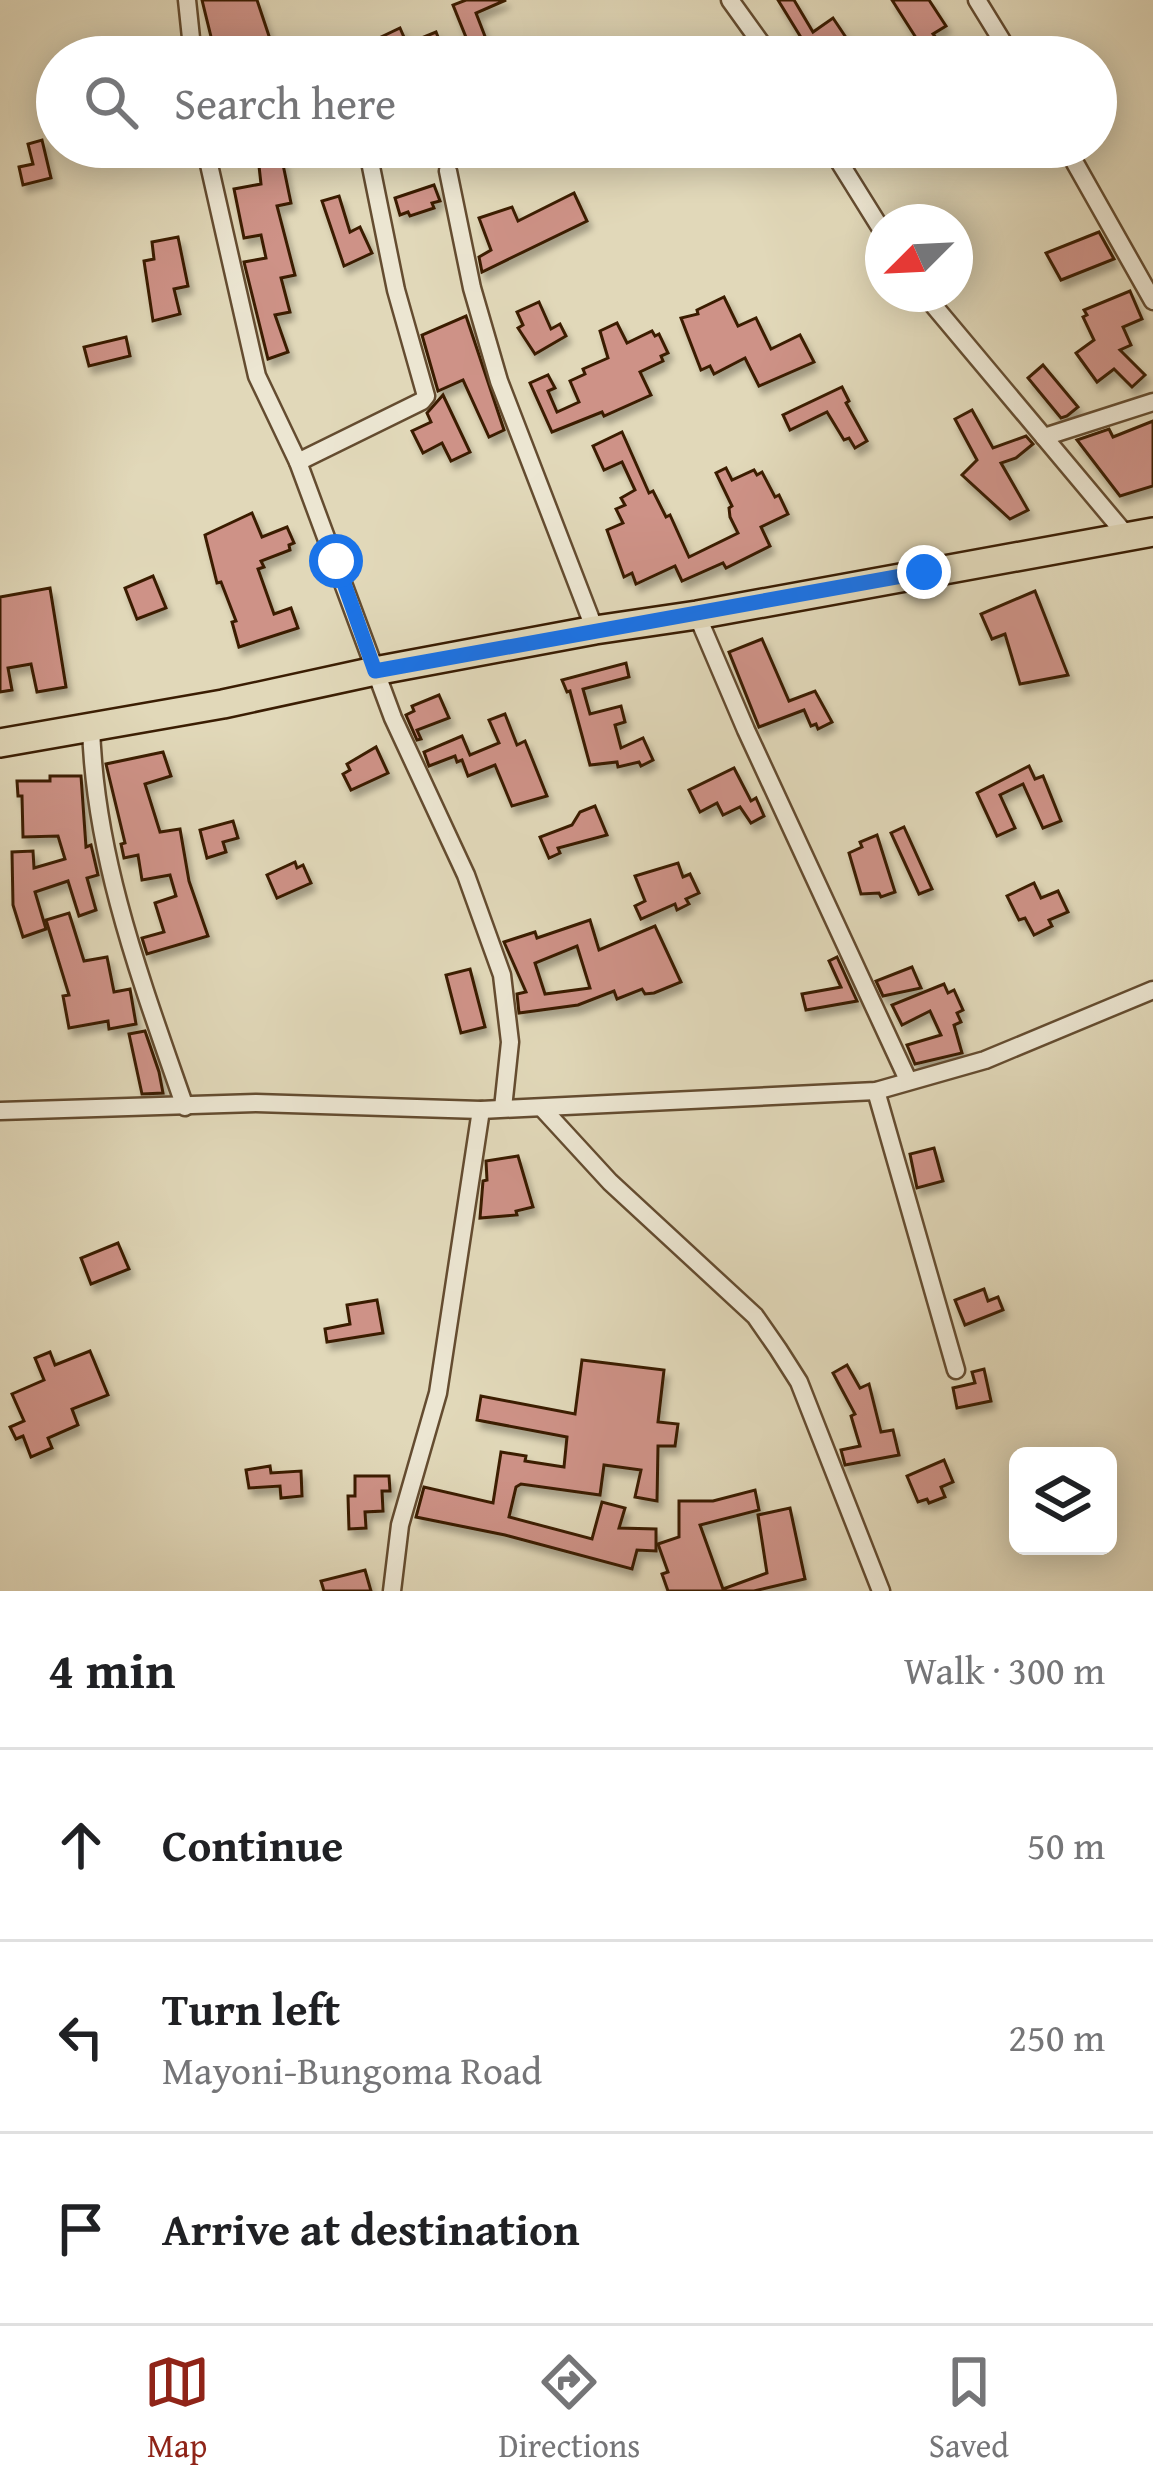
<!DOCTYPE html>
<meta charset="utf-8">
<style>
:root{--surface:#fff;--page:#f6f6f6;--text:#202124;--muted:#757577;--line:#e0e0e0;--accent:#8f2418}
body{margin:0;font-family:"Gentium Book Plus",serif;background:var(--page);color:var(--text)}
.controls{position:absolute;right:36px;bottom:36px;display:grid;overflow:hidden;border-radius:18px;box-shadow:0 6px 30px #0003}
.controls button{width:108px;height:108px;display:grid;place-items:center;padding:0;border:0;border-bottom:3px solid var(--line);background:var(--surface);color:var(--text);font:60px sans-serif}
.compass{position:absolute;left:865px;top:204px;width:108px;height:108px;border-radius:50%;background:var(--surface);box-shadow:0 6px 30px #0003;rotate:246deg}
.stop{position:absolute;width:36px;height:36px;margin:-27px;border:9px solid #1a73e8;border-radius:50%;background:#fff}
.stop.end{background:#1a73e8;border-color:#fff;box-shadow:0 3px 12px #0008}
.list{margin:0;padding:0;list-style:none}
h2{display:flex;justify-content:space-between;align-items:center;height:156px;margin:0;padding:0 48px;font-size:51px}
h2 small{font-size:39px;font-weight:400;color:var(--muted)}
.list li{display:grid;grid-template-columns:78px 1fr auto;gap:36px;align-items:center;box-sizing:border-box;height:192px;padding:0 48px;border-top:3px solid var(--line)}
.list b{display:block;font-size:45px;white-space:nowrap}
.list p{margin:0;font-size:39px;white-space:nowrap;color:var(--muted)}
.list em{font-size:39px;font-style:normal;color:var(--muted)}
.icon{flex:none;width:66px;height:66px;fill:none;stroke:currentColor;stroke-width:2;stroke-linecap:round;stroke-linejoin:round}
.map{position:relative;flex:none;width:1153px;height:1591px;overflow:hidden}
.search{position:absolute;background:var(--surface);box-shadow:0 6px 30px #0003;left:36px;right:36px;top:36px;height:132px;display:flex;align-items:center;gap:30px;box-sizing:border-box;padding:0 42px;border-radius:66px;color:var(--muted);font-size:45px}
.sheet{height:732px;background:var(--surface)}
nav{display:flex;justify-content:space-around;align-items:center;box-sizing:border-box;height:168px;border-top:3px solid var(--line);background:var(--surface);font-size:33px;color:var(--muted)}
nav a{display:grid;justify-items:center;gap:6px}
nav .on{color:var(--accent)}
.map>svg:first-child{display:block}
</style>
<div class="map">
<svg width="1153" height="1591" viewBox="0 0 1153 1591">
<defs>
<filter id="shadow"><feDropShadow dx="4" dy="7" stdDeviation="3" flood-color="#0004"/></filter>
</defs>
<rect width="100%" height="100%" fill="#e1d8b9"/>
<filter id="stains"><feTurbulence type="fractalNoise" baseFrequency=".00167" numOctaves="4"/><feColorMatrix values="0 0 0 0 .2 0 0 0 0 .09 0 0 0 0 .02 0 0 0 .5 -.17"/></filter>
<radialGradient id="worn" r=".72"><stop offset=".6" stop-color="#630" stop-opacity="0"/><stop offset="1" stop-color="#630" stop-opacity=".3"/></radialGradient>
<g fill="#ce9287" stroke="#3a1d03" stroke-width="3" fill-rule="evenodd" filter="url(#shadow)">
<path d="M202,0H257L274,51L255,57H216Z"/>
<path d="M466,0H506L476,13L491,52L479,57H474L453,5Z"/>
<path d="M778,0H794L813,32L833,18L851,45L840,52L843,57H813Z"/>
<path d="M892,0H929L946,26L933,34L944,48L934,57H920L914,48L920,44Z"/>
<path d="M400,28L407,44L436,32L446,57H339Z"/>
<path d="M42,140L51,178L23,185L19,167L33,164L28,144Z"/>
<path d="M281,155L291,203L277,206L295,275L281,278L290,312L275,315L288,352L268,359L244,262L266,258L261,235L244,238L234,189L261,184L258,157Z"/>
<path d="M434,185L440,201L432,203L434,208L410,216L408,212L400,215L395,198Z"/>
<path d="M574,193L587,221L482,272L479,257L491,250L479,218L512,207L518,221Z"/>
<path d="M339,196L350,232L360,227L372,253L344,266L322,201Z"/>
<path d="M1099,232L1114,259L1061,280L1046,253Z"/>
<path d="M178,237L188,286L174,289L180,314L153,321L144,261L154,259L152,242Z"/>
<path d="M1130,291L1142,319L1123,327L1131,345L1120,350L1145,375L1132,387L1114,369L1097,382L1076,353L1094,340L1083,317L1087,315L1084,310Z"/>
<path d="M724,297L738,326L756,318L771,349L800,335L814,362L759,386L745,358L714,374L710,366L701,370L681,318L698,314L697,310Z"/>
<path d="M539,302L551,329L560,324L566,336L535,354L518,328L523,325L517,312Z"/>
<path d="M466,316L504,430L489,437L463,380L438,391L422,335Z"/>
<path d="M617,323L627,343L652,331L655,336L659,334L668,353L661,356L663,361L640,372L651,395L604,416L602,412L552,432L530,383L548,375L555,388L548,391L557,412L579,402L570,381L585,374L583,369L608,358L600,331Z"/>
<path d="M126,337L130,356L89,366L84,347Z"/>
<path d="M1043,365L1078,407L1067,416L1061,418L1028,378Z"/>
<path d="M842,387L849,401L846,403L867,441L855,448L849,438L844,440L827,412L790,430L783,415Z"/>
<path d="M443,395L470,452L451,461L442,443L423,453L412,431L431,422L427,413Z"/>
<path d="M972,410L993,448L1026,436L1033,444L1016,458L1001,463L1028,510L1010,519L962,475L977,460L955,419Z"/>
<path d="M1153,421V486L1120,496L1077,440L1109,429L1113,437Z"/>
<path d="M622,432L649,493L653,491L666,517L670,515L689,557L738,533L730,517L729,508L732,506L716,473L726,468L732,480L754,470L757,475L762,472L775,497L779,495L788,514L761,527L770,546L726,568L723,563L682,581L675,566L636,584L632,573L624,577L607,530L623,523L616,509L625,505L621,498L635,490L622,462L604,470L593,446Z"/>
<path d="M252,513L262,537L287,527L294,543L289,545L290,550L261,561L264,567L258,569L274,614L291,608L298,628L239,647L232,622L236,621L221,582L217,583L205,535Z"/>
<path d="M153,576L166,608L137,619L125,588Z"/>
<path d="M50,588L66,687L37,692L31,664L8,668L12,690L0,692V597Z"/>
<path d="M1035,591L1068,675L1020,684L1005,634L992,639L981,614Z"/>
<path d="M762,639L789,701L815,691L832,722L818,729L816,724L811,726L804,710L759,727L729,652Z"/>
<path d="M626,663L629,677L583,689L590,714L621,706L625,722L615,725L621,748L643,738L653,760L641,766L639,762L618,767L617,762L590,765L570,691L567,692L562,680Z"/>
<path d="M439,695L449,718L417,730L421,739L417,740L406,715L414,711L412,706Z"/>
<path d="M505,714L517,745L525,741L547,796L512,806L495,765L468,776L462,760L457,762L455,756L429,766L424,752L462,736L470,755L499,743L489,720Z"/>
<path d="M376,747L388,773L351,790L343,774L350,770L347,764Z"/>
<path d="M163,752L171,776L145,784L160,832L180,829L189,881L208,936L147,954L142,938L164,932L155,903L176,896L170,875L142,880L138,855L124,858L121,844L125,843L106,764Z"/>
<path d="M1029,766L1035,779L1043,776L1061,821L1043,828L1023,784L1000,795L1015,828L997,836L977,793Z"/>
<path d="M734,768L751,801L756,798L764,816L751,823L740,807L723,815L717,803L700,812L689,790Z"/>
<path d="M50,776H81L86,847L91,845L98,875L87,878L96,910L79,916L68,881L35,892L46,929L23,937L13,905L12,852L33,851L34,868L65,859L58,836L23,837L22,796H18L17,781H50Z"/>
<path d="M595,806L607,835L558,848L560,853L549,858L540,837L572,825L580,812Z"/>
<path d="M233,821L238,838L223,842L226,852L207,858L200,830Z"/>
<path d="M904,827L932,889L919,894L891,833Z"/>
<path d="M877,835L895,892L881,897L879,893L861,894L849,853L862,847L860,842Z"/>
<path d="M295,862L297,868L303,865L311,883L277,898L267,875Z"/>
<path d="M678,863L683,877L690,874L699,893L686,899L689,904L677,910L675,904L641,919L635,906L645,901L635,876Z"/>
<path d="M1034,883L1041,898L1058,891L1068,912L1049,920L1052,926L1034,935L1025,918L1019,920L1007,896Z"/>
<path d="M69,913L84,961L107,957L114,992L130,989L136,1024L109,1029L108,1021L69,1028L63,996L69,995L46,920Z"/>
<path d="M590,920L599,950L655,926L681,982L654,993L645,994L642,989L617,999L614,991L578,1005L519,1013L517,994L526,992L504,942L535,932L537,938ZM577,946L590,988L545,994L535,963Z"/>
<path d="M837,957L857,1001L806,1010L802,994L841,987L829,961Z"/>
<path d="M912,967L921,988L883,996L876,981Z"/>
<path d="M470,969L485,1027L461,1033L446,975Z"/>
<path d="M944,984L948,993L954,990L963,1010L957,1013L961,1022L954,1025L962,1053L915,1064L907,1045L941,1035L930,1011L902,1025L892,1005Z"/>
<path d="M145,1031L159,1072L163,1093L142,1094L129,1034Z"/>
<path d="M934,1148L943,1181L917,1188L910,1154Z"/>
<path d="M518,1156L533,1207L516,1211L517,1215L480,1218L483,1181L487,1180L486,1161Z"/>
<path d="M118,1243L129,1269L91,1284L81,1258Z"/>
<path d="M984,1289L988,1301L998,1297L1003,1310L965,1325L955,1300Z"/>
<path d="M377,1300L383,1333L327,1342L325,1329L350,1324L347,1305Z"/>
<path d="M90,1351L108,1395L72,1409L78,1425L48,1438L52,1448L31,1457L23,1436L16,1439L10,1427L24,1421L12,1394L44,1380L35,1358L50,1352L55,1365Z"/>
<path d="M582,1360L664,1370L658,1422L678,1424L675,1446H658L657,1501L635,1497L641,1470L604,1465L600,1495L521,1484L516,1487L509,1517L592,1539L602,1502L625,1508L619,1528L656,1529V1551L637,1550L632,1569L505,1535L416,1517L424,1487L493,1503L501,1452L526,1456L525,1461L564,1467L567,1437L477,1420L481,1396L575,1414Z"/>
<path d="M847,1365L860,1388L869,1384L881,1432L893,1430L899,1455L845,1465L841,1450L860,1446L851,1416L855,1414L833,1373Z"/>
<path d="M984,1369L991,1401L957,1408L953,1388L975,1383L972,1372Z"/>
<path d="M944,1460L953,1482L941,1487L945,1497L929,1503L927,1499L918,1502L907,1476Z"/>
<path d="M270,1466L271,1473L301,1471L302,1496L281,1498L280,1486L249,1488L246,1470Z"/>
<path d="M355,1476H389L390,1491H382L383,1511L365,1512L366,1528L349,1529L348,1496H355Z"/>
<path d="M755,1490L759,1510L700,1525L723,1589L767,1573L758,1515L790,1508L805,1579L754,1591H668L662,1574L668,1572L658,1544L679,1537V1501H713Z"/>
<path d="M365,1570L371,1591H324L321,1581Z"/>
</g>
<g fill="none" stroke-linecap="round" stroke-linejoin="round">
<g stroke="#644c30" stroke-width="21">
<g id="minor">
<path d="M187,0L193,57"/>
<path d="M730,0L771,57"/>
<path d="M977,0L1012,57"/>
<path d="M205,147L257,376L298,462L393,718L466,875L502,975L510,1042L503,1108"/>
<path d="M830,147L883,232"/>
<path d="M1066,147L1153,301"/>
<path d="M448,171L472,288L499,381L595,630"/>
<path d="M924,294L1127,536"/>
<path d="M1044,437L1153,402"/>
<path d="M298,462L422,401L426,396L396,290L367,147"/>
<path d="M697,615L746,730L908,1080"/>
<path d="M91,725C94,857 142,983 185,1107"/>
<path d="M876,1091L956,1370"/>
<path d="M542,1108L610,1182L755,1316L778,1349L799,1382L881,1591"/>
<path d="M0,1111L256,1103L481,1110L876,1091L985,1060L1153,990"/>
<path d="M392,1591L400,1525L438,1393L481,1110"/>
</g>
</g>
<g stroke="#3a1d03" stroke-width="32">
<path id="primary" d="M0,743L223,704L375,671L595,630L697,615L1153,532"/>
</g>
<use href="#minor" stroke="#ece6d2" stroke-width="16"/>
<use href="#primary" stroke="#e1d8b9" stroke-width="27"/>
</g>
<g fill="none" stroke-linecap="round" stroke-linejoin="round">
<path stroke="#1a73e8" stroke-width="15" d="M336,561L375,671L924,572"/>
</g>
<rect width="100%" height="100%" filter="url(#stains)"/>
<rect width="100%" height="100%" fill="url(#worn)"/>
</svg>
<div class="controls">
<button><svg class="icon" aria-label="layers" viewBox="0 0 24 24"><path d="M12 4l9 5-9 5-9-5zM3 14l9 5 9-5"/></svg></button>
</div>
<svg class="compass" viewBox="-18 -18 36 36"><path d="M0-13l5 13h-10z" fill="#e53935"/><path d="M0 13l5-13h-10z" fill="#757577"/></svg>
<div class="stop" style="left:336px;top:561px"></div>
<div class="stop end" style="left:924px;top:572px"></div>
<div class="search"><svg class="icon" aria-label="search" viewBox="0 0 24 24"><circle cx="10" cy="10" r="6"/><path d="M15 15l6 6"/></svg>Search here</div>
</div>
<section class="sheet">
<h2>4 min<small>Walk · 300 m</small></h2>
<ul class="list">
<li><svg class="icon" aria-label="ahead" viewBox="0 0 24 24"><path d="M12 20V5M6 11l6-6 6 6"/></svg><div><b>Continue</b></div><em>50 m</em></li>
<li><svg class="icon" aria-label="left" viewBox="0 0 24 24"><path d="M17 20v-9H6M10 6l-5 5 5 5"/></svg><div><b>Turn left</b><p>Mayoni-Bungoma Road</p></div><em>250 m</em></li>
<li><svg class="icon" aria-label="arrive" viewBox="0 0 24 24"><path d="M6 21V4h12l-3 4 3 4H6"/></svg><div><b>Arrive at destination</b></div></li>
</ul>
</section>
<nav>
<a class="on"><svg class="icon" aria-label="map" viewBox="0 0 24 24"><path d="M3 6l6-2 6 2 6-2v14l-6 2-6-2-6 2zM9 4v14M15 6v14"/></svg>Map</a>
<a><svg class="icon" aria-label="directions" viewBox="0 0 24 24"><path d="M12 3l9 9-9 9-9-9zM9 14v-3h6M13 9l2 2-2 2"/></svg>Directions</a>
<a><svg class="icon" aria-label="saved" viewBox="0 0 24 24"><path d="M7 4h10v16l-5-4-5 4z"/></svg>Saved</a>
</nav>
